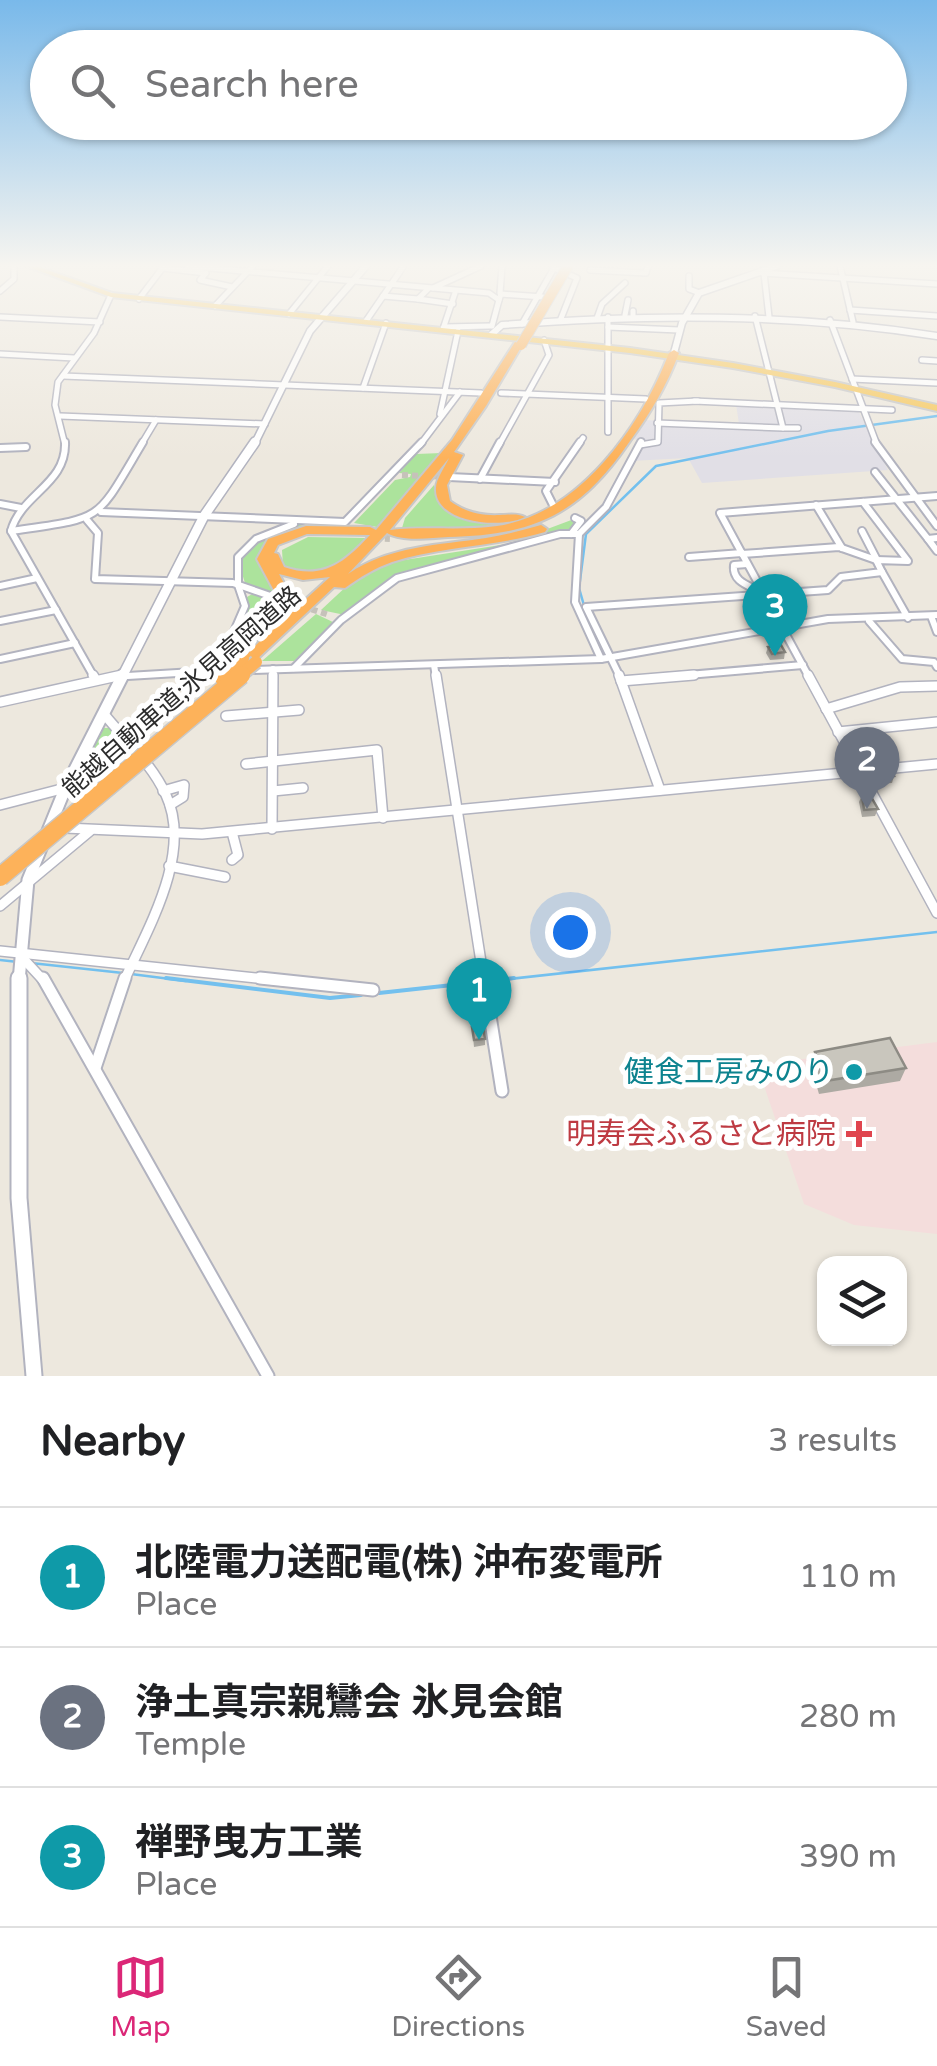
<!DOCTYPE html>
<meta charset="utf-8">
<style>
:root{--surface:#fff;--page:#f6f6f6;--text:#202124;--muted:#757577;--line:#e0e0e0;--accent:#db2777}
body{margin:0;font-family:"Varela Round","Noto Sans JP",sans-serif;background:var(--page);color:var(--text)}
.controls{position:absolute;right:30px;bottom:30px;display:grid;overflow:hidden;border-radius:20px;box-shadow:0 2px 8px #0004}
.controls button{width:90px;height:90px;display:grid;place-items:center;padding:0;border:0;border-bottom:2px solid var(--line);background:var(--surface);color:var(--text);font:50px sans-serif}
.you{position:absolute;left:570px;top:932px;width:35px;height:35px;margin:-25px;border:8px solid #fff;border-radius:50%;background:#1a73e8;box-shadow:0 0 0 15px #1a73e833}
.badge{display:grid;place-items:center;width:65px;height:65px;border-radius:50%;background:var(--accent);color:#fff;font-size:32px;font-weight:700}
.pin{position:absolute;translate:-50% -82px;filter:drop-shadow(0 2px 5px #0008)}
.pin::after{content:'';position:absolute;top:52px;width:35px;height:30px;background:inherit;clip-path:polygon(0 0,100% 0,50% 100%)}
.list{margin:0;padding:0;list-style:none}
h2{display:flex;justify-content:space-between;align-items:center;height:130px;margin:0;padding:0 40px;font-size:42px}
h2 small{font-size:32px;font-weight:400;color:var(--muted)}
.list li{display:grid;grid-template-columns:65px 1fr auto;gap:30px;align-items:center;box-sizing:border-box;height:140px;padding:0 40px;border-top:2px solid var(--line)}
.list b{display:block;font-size:38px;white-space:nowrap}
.list p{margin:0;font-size:32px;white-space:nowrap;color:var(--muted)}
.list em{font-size:32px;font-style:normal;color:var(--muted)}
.icon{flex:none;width:55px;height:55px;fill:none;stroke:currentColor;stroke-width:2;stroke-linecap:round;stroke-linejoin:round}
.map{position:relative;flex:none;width:937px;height:1376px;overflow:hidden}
.search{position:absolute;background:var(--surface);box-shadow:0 2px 8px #0004;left:30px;right:30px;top:30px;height:110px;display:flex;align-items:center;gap:25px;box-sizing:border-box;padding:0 35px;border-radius:55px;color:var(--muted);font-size:38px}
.sheet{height:550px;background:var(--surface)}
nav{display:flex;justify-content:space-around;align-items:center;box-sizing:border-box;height:140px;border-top:2px solid var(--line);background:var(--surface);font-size:28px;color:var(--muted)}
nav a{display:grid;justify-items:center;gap:5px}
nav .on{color:var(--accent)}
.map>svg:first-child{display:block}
</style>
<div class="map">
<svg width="937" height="1376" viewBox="0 0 937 1376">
<rect width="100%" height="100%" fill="#ede8de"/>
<path fill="#e1dfe6" d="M736,404L858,410L888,470L702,483L688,458L630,461L639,440L633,439L644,420L739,424Z"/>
<path fill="#f4dddc" d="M937,1042V1234L854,1225L804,1204L757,1065Z"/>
<g fill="#ace39c">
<path d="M442,453L377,527L354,523L395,480L410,477L411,474L399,473L416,454Z"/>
<path d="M434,485L438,501C459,526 497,523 527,520L485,529L402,528L405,518Z"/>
<path d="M574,519L578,522L568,532L406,571L345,615L321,610L350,583L385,563L507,544Z"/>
<path d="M302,523L355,527L304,528L269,542L280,596L245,583L240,567L247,548Z"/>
<path d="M308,537L367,538C344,561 316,584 283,566L282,550Z"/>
<path d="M254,593L281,603L268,627L235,661L231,646L247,617V597Z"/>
<path d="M316,614L335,623L294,661H262Z"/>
<path d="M103,728H112L134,757L114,774L76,782Z"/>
</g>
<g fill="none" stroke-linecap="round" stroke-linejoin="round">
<g stroke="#73c0ee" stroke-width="2.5">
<path d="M587,616L579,588L586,534L656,466L828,431L937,416"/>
<path d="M0,960L18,962"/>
<path d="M31,963L123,973"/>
<path d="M131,974L186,981"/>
<path d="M491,981L937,932"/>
</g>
<g stroke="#73c0ee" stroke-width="4">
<path d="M166,978L330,998L361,995"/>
<path d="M488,981L514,978"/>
<path d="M379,993L480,982"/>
</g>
<g stroke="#c6c2ba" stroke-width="6" stroke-dasharray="6 4" stroke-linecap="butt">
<path d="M402,475L447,477"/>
<path d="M283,600L329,615"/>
</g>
<path stroke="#c6c2ba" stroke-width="12" stroke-dasharray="12 6" stroke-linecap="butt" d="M367,535L390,536"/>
<g stroke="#b2b3bf" stroke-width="8">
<g id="minor-far3">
<path d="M187,266L433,288"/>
<path d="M481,266L433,288L489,293L499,300L501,294L543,297"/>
<path d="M840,266L853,322"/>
<path d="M162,268L206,273L200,280L232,287"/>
<path d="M590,270L646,273L648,266"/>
<path d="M762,273L937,284"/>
<path d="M764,273L769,317"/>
<path d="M689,276V289L697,292"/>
<path d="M0,291L14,279V266"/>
<path d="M500,293L502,266"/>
<path d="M383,296L418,299L428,289"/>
<path d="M139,299L164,266"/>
<path d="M418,299L453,304"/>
<path d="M215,306L253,266"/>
<path d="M850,310L937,316"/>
<path d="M633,311V315"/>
<path d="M289,314L328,266"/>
<path d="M625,315L628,300"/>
<path d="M755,316L783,428H798"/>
<path d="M0,317L100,322"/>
<path d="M608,317V432"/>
<path d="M597,318L602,304L625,283"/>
<path d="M830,320L877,445"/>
<path d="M366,321L403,267"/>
<path d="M522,324L554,268L577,278L560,321"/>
<path d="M492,326L499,300"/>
<path d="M444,327L490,326"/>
<path d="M608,327L679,330"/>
<path d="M443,329L455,293"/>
<path d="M0,354L74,358"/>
<path d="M922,360L937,361"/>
<path d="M63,376L481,393"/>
<path d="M852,379L937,383"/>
<path d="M363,388L386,323"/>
<path d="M501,393L646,399"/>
<path d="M694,401L892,410"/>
<path d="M440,414L458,331"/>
<path d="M60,416L265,424"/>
<path d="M657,423L783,428"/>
<path d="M65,445L55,405L58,382L94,333L111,295"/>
<path d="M141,445L156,420"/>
<path d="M420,445L460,392"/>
<path d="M499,445L549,355L544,340"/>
<path d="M578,445L583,438"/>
<path d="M640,445L658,442L659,403L698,401"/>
</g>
</g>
<g stroke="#b2b3bf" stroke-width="10">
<g id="minor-far2">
<path d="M65,442C67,484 21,494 11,531L94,677"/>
<path d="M875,442L937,526"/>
<path d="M0,448L26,447"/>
<path d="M875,472L928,539"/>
<path d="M449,477L555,482"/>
<path d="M480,479L500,442"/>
<path d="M0,504L21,508"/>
<path d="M553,505L546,491L580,442"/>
<path d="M816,505L842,548"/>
<path d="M101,512L345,522L422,442"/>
<path d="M87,520L98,533L95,579L233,583L279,599"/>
<path d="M11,531C106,517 94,524 143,442"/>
<path d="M862,531L877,560"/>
<path d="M571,534L581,521L575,518"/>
<path d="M937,538L928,539L937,551"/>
<path d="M742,554L839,547L876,560"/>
<path d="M689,557L742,553"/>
<path d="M747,564L734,565C732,581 747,585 759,591"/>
<path d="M882,572L908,618"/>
<path d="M0,586L37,578"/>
<path d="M931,616L937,632"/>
<path d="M0,621L56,610"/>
<path d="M869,621L902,659L934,662L937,667"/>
<path d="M0,659L75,643"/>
<path d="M601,659L575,602L579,534L606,507L641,442"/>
<path d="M434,665L436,677"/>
<path d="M294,668L341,620L397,578L560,534H579"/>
<path d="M251,670L601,659L828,619L937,615"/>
<path d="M217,671L245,606L238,585V557L256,539L294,524"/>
<path d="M111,677L227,670"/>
<path d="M273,677V669"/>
<path d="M620,677L586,607L828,590L841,577L882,572L876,560L908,561L863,502"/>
<path d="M665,677L803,665"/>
<path d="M809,677L720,513L937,496"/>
</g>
</g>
<g stroke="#b2b3bf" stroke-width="12">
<g id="minor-far1">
<path d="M93,675L96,680"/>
<path d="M436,675L484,981"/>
<path d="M619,675L660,790"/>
<path d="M808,675L937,913"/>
<path d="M621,681L694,675"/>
<path d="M0,702L122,675"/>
<path d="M826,709L900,687L937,686"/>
<path d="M104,714C125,740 152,764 166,795C193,853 148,928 124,981"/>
<path d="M226,716L299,710"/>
<path d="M838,732L937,722"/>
<path d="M246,764L377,750L383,818"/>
<path d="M163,791L184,785L183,797L170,805"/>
<path d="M273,791L303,788"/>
<path d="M0,805L112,776"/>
<path d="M65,828L202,834L937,764"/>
<path d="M272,829L273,675"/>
<path d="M232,832L238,855L232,860"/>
<path d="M169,866L225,877"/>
<path d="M0,906L90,831"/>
<path d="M0,951L284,981"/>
<path d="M19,954L44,981"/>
</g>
</g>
<g stroke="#b2b3bf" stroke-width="15">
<g id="minor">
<path d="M43,978L268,1376"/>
<path d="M260,978L373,990"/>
<path d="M484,978L502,1091"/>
<path d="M95,1068L125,978"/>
</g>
</g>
<g stroke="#b2b3bf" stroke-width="9">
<g id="tertiary-far3">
<path d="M492,334L502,325C648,314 792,313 937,336"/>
<path d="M674,353L682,323L699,293L777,266"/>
<path d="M254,445L310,331L366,266"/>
</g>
</g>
<g stroke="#b2b3bf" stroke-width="12">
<path id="tertiary-far2" d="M122,677L204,516L255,442"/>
</g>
<g stroke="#b2b3bf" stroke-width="15">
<path id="tertiary-far1" d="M19,981L28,880L65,789L123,675"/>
</g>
<g stroke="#b2b3bf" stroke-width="19">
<path id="tertiary" d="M19,978V1198L34,1376"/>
</g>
<g stroke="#c8c8c8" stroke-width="4">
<path id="trunk" d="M26,266H36L112,293L630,348L733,363L835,382L937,405V411L835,387L733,368L630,353L111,297Z"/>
</g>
<g stroke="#c8c8c8" stroke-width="4">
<path id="motorway" d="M515,342L523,344L486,406L454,452L463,455L447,485L450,501C465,512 481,516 500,515C511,515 516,513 525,517C503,529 434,524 436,488C436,479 445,467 449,458L390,530C425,526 462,531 497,526C580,514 641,426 669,353L674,350L679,353C667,385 650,414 630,441C580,514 536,535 448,537C430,538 402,542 387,533L348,574C388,546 440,545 486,538C505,535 523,530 541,525L547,529L545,532C495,547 441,546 392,562C375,568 360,577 345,588L334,587L253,663H243L241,660L260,641L255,637L278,598L257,559L268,539L306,526L370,527L376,530L452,440ZM307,534L370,535L371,534C346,561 324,581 284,567L278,554L274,553L278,545ZM279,574L303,580L330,577L274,628L292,598Z"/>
</g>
<use href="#minor-far3" stroke="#fff" stroke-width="5"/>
<use href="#minor-far2" stroke="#fff" stroke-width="6"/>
<use href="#minor-far1" stroke="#fff" stroke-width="9"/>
<use href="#minor" stroke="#fff" stroke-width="11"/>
<use href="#tertiary-far3" stroke="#fff" stroke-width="6"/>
<use href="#tertiary-far2" stroke="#fff" stroke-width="9"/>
<use href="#tertiary-far1" stroke="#fff" stroke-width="11"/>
<use href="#tertiary" stroke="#fff" stroke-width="15"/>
<use href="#trunk" fill="#f6c85e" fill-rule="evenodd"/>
<use href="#motorway" fill="#fdb25a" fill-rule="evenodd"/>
<g stroke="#c8c8c8" stroke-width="12" stroke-linecap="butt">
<path id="motorway-bridge-far2" d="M521,345L568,266"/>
</g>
<g stroke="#c8c8c8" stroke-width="16" stroke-linecap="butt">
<g id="motorway-bridge-far1">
<path d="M225,677L243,659"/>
<path d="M238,677L256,662"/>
</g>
</g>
<g stroke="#c8c8c8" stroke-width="21" stroke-linecap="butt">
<g id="motorway-bridge">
<path d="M224,678L227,675"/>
<path d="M0,877L241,675"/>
</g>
</g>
<use href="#motorway-bridge-far2" stroke="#fdb25a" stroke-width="10"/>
<use href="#motorway-bridge-far1" stroke="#fdb25a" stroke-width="12"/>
<use href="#motorway-bridge" stroke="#fdb25a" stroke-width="18"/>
</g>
<g fill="#adaaa3">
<path d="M768,647L785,652L784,659L770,660L766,653Z"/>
<path d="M876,772L894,776L892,783L877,784L874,778Z"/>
<path d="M862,795L878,809L875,816L862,817L859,802Z"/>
<path d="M472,1027L485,1039V1045L474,1047Z"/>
<path d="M815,1052L906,1068L900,1081L819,1094L810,1064Z"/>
</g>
<g fill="#c9c6bd" stroke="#8d8b84" stroke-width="2.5">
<path d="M781,645L785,652L772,654L768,647Z"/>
<path d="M891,770L894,776L879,778L876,772Z"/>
<path d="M862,795H870L878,809L864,810Z"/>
<path d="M483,1026L485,1039L474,1040L472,1027Z"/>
<path d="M890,1038L906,1068L825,1081L815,1052Z"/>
</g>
<linearGradient id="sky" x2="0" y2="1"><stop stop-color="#79b9ea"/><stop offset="0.58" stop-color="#f7f5f0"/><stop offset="1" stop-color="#f7f5f0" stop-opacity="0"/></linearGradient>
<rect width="937" height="458" fill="url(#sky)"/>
<circle fill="#0f9aa8" stroke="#fff" stroke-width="4" cx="854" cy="1072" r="10"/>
<path fill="#e0444e" stroke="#fff" stroke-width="4" d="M854 1119h10v10h10v10h-10v10h-10v-10h-10v-10h10z"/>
<g text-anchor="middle" stroke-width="10" stroke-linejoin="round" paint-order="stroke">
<g font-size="25" fill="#2c2c2c" stroke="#fff">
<text transform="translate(181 691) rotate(-41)" y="9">能越自動車道;氷見高岡道路</text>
</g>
<g font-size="30" fill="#0d838f" stroke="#fff" text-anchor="end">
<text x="834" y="1082">健食工房みのり</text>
</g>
<g font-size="30" fill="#be3a42" stroke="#fff" text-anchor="end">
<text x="836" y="1144">明寿会ふるさと病院</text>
</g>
</g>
</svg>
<div class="controls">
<button><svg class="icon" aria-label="layers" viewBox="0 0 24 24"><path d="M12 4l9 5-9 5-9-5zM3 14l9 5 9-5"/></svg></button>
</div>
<div class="you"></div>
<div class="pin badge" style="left:479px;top:1040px;background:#0f9aa8">1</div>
<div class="pin badge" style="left:867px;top:809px;background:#6b7280">2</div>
<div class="pin badge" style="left:775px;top:656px;background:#0f9aa8">3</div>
<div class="search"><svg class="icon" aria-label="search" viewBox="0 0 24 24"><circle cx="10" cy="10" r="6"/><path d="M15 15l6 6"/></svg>Search here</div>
</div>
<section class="sheet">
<h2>Nearby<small>3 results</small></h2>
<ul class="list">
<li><span class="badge" style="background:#0f9aa8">1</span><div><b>北陸電力送配電(株) 沖布変電所</b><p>Place</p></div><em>110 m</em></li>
<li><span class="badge" style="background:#6b7280">2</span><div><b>浄土真宗親鸞会 氷見会館</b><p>Temple</p></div><em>280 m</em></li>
<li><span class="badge" style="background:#0f9aa8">3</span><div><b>禅野曳方工業</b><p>Place</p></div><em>390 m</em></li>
</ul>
</section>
<nav>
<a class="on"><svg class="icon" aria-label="map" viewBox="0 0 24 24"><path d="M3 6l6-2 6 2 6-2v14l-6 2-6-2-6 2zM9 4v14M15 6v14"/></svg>Map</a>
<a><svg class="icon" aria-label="directions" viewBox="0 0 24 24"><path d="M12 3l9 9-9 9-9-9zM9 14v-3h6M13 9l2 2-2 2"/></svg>Directions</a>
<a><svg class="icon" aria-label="saved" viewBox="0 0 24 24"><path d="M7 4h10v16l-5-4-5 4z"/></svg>Saved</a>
</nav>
